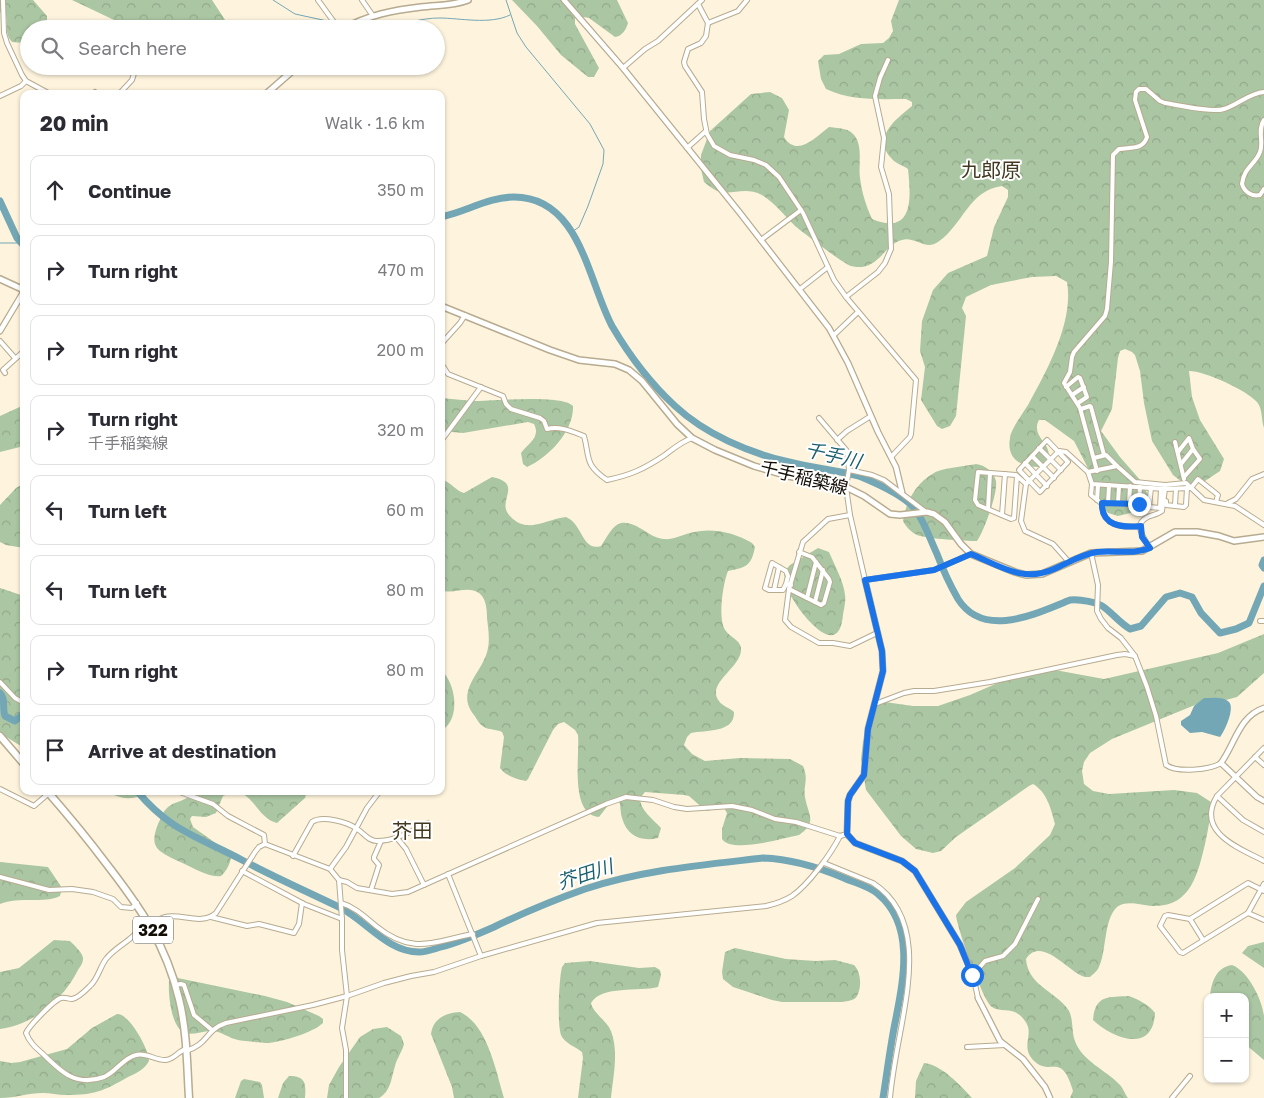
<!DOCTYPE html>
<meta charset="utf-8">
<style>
:root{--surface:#fff;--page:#f2f2f3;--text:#2b2b33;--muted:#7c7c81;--line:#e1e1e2}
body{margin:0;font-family:"Golos Text","Noto Sans JP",sans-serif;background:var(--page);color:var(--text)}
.controls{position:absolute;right:15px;bottom:15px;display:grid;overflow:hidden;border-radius:10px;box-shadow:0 1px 4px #0004}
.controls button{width:45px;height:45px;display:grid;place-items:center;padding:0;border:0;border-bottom:1px solid var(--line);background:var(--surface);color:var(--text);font:25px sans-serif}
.stop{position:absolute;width:15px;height:15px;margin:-11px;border:4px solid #1a73e8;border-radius:50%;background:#fff}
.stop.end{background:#1a73e8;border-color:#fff;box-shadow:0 1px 5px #0008}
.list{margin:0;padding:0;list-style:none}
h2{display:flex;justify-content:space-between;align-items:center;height:65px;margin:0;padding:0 20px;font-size:21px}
h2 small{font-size:16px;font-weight:400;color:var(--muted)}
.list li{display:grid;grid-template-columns:32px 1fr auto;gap:15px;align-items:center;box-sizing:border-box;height:70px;margin:0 10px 10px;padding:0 10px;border:1px solid var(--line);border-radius:10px}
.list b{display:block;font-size:19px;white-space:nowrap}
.list p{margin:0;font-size:16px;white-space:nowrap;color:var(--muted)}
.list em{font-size:16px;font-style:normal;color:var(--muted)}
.icon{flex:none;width:28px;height:28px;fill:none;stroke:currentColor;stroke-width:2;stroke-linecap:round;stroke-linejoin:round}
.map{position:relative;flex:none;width:1264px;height:1098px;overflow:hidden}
.search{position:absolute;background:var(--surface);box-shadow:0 1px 4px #0004;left:20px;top:20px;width:425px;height:55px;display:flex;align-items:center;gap:12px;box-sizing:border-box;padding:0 18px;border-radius:28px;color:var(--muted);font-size:19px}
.panel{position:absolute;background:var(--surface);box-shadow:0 1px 4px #0004;left:20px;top:90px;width:425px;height:705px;border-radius:10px}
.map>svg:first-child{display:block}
</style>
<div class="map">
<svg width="1264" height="1098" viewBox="0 0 1264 1098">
<defs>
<pattern id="forest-crowns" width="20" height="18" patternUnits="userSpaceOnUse" patternTransform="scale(1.25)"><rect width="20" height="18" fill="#abc6a3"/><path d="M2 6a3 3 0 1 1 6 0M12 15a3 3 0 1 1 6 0" fill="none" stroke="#92a98b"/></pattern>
</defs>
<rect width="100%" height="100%" fill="#fef4dd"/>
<g fill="url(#forest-crowns)">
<path d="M0,0H33L47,16V21L41,29H29V40L24,43L12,42C4,33 8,25 6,15L0,12Z"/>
<path d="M72,0H212L231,29H133Z"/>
<path d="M512,0H617L628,23C626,30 622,36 615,37L589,18L578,16L575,18V24L599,68L594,77H588L561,55L537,26Z"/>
<path d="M899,0H1264V428C1261,420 1263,409 1257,402C1246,390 1205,371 1189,371L1192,397L1200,420L1224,459L1220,471L1205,481L1186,485L1173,475L1152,441L1144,403L1140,371L1135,355L1132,352L1125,349L1120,351L1118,358L1112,409L1101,431L1120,457L1141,481L1151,501L1147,509L1118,516L1108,513L1098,503L1091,474L1074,441L1045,420H1039C1030,436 1053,445 1048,457C1046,461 1042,464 1040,467C1022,468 1006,459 1010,438C1011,429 1023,413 1028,405C1047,370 1074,322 1067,282L1056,276L1032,277L991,285L966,297L962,308L966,316L956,416L950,426L942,429L937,426L921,400L925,367L920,351L922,321L933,290L948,273L987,256L994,227L1008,197V190L1002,186C968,191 964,224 938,242C925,251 915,236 902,240C886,244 881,264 862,267C859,267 854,267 851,266C842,263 804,233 795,226C784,215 775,203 762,195C744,186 732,196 717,191C713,189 708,185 704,182L701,169V155L710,131L751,94L770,92L782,98L789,110L784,137C797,158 816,137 829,127C836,128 847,128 852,133C864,143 858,164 860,178C862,193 866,206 872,219C914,236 911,198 908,169C903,165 896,164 892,159C871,138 896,119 912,106V102L906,99C878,99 852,101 826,89L821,79L818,61L824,55L839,54L861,44L883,43L889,38L893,31L891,21Z"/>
<path d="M441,398C452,399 462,400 473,401C491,401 562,394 573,406C574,431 549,457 527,467L523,464L521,453C528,443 541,438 534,424L528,422L463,433L441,431Z"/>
<path d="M24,405V446L0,452V416Z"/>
<path d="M976,464C985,465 994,472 996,481C998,493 984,531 977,541C965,541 928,539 917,535C911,532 906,527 903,521C906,501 916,483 934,473C942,468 966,466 976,464Z"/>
<path d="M492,477C525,484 495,501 510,516C527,535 546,519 566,517C583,524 582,552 601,546C606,539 612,525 621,523C636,520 649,538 664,539C672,540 682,535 690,533C710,527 734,532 752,543L755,547C751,567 746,567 728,571C723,583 717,621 726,631C730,637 740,640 741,648C743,667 705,683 719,701C722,706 730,708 734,712C735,733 706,730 691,733L687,737L684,745L692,754L705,761L740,758L790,759L803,766C809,780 803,785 805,797C808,815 818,822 799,835C783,838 732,854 722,839V829L727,813L724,808L706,811L689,796L684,795L645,792L640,798C640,810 653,819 661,828L658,838C641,842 627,836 622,818C620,811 621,804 618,798L613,799L599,817C569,815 580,755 578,735L575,730L564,722L558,724L553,730L528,779L526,781C516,779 506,776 500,768L504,737L502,732C496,729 489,730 484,727C479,724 477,719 474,715C454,690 484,672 488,648C490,639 488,627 487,618C487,609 486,598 479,593C467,585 454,595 441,590V479C451,482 456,491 464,493Z"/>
<path d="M24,483V548L6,545L0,542V505L16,488Z"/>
<path d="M818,548L829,552C834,564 844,582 845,595C846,602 844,608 843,615C839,660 804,618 794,601C788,593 785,582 784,572L790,565Z"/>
<path d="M0,588L24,596V748L0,733Z"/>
<path d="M1264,634V673L1237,697L1226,700L1212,698L1112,739L1090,753L1084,762L1082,771L1084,784L1093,791L1109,794L1174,790L1197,793L1211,802C1211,816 1208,830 1205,844C1198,873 1191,906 1155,906C1144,906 1127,899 1117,907C1103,920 1107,953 1098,969C1096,972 1092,975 1090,977C1088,977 1083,977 1082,976C1067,970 1041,936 1026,959C1028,985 1053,990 1067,1008C1074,1016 1071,1031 1075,1041C1082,1061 1106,1070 1120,1085C1123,1088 1125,1094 1128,1098H1070L1073,1091C1061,1050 1051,1078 1033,1060C1020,1046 1035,1034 1025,1021C1014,1005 1003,1014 992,1007C983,1001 957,928 956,915L966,902L1015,868L1050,835L1055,824C1051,809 1047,792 1033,784L1029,786L956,837L941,851L933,853L916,849L901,836L866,790L861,759L863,741L876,706L885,702L913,706H938L970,695L1016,675L1055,670L1104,679L1218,653Z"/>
<path d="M441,670C456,683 461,719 442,730Z"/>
<path d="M106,791H148C134,802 120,799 106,791Z"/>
<path d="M193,791H235L223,796L216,813L206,817L192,816L190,819L193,827L231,854C232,861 226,872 221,876C208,878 190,866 178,861C157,851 149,847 158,824C161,818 163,811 168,807C177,800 187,802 193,791Z"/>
<path d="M236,791H307L305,798L277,823C259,819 254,795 236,791Z"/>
<path d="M0,862L48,867L62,888L60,896C45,904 19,896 0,904Z"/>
<path d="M54,940L70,941C74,945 84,954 83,959C83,963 80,967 78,970C64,999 33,1025 0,1029V972L19,968Z"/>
<path d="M1264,942V968L1242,953L1248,946Z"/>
<path d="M735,948L786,959L816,961L835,960L854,965C861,972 862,987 857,996C854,1001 847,1001 842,1002H782L772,1000L733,987L723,979L722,972L725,952Z"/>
<path d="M590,961L639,968L655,967L660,970L661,975L658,987C639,992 602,985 591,1003C593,1013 607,1021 611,1031C619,1052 613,1077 611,1098H578L583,1058L582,1052C576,1047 564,1043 561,1035C557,1023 559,979 562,967L565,963Z"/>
<path d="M1232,965C1248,971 1262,999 1264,1016C1264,1031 1264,1046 1264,1060L1245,1044V997H1210C1211,983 1216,967 1232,965Z"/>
<path d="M173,977L265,996L287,1002L319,1016L323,1019V1023C312,1033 284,1041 269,1043C265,1043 243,1041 238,1040C229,1038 222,1032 213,1031C202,1030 192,1037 183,1032C171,1025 168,994 169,981Z"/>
<path d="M1129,996C1139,1000 1148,1004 1155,1013C1153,1054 1113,1039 1093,1020C1095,995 1108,997 1129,996Z"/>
<path d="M460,1012C488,1025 496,1072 504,1098H454L452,1087L431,1034C433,1018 446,1013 460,1012Z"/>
<path d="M117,1014C129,1013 149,1049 149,1061C145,1069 137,1073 128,1077C104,1091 94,1095 66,1095C58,1095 50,1093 43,1093C28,1093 15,1098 0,1098V1061L11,1063L20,1062L67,1049L92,1028Z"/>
<path d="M387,1027L401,1036L404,1044C402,1052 397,1058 395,1066C391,1079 391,1091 379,1098H327L329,1085L339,1067L360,1037L373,1029Z"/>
<path d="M924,1063C942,1065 960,1085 972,1098H915L916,1081Z"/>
<path d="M289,1076C306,1076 306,1084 305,1098H278L283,1083Z"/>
<path d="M244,1079L260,1082L262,1085L264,1098H235L241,1081Z"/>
</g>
<path fill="#74a7b5" d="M1204,698C1212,698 1223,696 1229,702C1235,708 1225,731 1220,737L1202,732L1190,733L1181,725V721L1190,715L1194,706Z"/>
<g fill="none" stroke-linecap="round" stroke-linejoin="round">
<g stroke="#74a7b5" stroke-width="1">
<path d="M273,0L295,14L332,22"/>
<path d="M506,0L517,33L526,47L590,124L604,150L603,164L588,206L579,227L572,232"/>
<path d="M385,29C402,24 422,18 439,18C460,18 490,25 510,15"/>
<path d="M0,243H20"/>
</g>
<g stroke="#74a7b5" stroke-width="7">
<path d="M0,201L17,238L24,246"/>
<path d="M441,217C465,212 489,197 514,197C580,197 588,281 612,326C629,355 650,383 675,406C705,434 749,453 789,462C812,468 836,470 859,476C876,483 904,495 915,509C925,523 930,539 937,554C943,570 950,585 958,599C984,640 1037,613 1070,600C1079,599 1099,602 1105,608C1114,615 1120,623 1130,629L1141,626L1166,597L1180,593L1192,597L1201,613L1220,633L1236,629L1249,623L1264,586"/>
<path d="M1264,560L1262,565L1264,568"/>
<path d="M0,693C6,699 2,708 5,716L15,721L24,713"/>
<path d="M137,791C170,831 199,837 242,860C274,877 308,892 341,908C367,922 388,952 419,952C427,952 434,949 441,947C460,942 476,935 494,927C523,913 554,900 585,889C642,870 703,865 763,858C791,859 818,867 844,878C855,883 869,886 878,894C916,925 903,982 895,1023C890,1048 887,1073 883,1098"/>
</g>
<g stroke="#b7ab90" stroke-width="6">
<g id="minor">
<path d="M3,0L4,33L7,43L22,75L26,81L50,94"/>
<path d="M318,0L339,29"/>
<path d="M362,0L373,16"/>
<path d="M698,4L708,23L706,36L701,43L688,49L684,62L685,66L702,92L704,119L707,134L714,146L730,155L754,160L766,165L779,177L803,213L834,280L846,297L916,380L911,434L910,437L891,457"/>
<path d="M708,23L738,11L747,0"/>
<path d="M623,68L645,49L658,41L702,0"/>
<path d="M95,92L97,94"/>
<path d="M119,94L132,80L136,67"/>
<path d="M0,96L21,86L26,81"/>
<path d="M1264,120C1257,130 1264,142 1260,152C1255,165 1244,167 1242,184C1244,191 1251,197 1260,195L1264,189"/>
<path d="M687,148L706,131"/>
<path d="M761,240L801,210"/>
<path d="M800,289L828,267"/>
<path d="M846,297L878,272L885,263L891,249L889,194L881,167L884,138L875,96L880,78L888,60"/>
<path d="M834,335L858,312"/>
<path d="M0,341L15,358"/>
<path d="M441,344L460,323L465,315"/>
<path d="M441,363L448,374L503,396L506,404L511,409L540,418L544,421L547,429C560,426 571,431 584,436C590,458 584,464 607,480C631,475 644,469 665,455C674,448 681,442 692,438"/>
<path d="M5,373L3,370L24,351"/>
<path d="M1066,387L1078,377L1080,378L1087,397L1078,403"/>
<path d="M1072,395L1084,387"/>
<path d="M1081,409L1090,406L1091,407L1104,455"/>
<path d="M819,418L847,451L849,470L846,487L850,515L865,580L934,570L971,554"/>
<path d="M837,440L847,431L871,416"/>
<path d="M1047,440L1068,462L1040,492L1019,470Z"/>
<path d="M441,441L481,387"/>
<path d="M1175,442L1184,479"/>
<path d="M1039,448L1061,470"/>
<path d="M1178,452L1189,438L1193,449L1200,459L1184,477"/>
<path d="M1032,456L1054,478"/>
<path d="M1094,458L1106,455L1117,466"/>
<path d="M1025,463L1047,486"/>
<path d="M1181,464L1193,449"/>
<path d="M849,470L872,475L884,480L926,512"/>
<path d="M1097,471L1080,408L1064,383L1070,372L1072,357L1074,352L1105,316L1107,309L1111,262L1113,155L1119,149C1131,147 1143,150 1147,137L1135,100L1136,92L1139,89H1146L1160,101L1165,103C1179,105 1212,113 1224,109C1238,105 1249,93 1264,92"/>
<path d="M1088,472L1092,484L1165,489L1191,488L1198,479L1218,495L1216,502"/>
<path d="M1017,476L1014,518L1011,519L978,505L975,500L978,472L1016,475L1017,476L1026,484"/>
<path d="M1092,484L1091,495L1101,503L1139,504L1140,487"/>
<path d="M1097,500L1098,485"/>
<path d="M1166,501V505L1184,507L1186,505L1187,488"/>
<path d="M1102,503C1101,526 1122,528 1141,526"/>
<path d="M1108,503L1109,485"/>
<path d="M1118,503L1119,486"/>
<path d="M1228,503L1236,499L1252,479L1264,474"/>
<path d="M1129,504L1130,486"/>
<path d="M1139,504V506L1160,508L1161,489"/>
<path d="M1175,505L1176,489"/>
<path d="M1149,507L1151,488"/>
<path d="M988,509L990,473"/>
<path d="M850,515L828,519L803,542L789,589L785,620L791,627L819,643H833L850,646L877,633"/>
<path d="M1002,515L1005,474"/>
<path d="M1150,548C1145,540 1133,525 1146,518C1151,515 1157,515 1162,511L1165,489"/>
<path d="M1091,553L1098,585L1097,611L1101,619L1108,628L1121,638L1135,656L1147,687L1156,716L1166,765C1177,773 1210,770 1221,763"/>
<path d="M1069,562L1053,544L1025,531L1021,521L1026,484L1059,451L1066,452L1088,472L1117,466L1135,482L1165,485L1186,483L1204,500L1235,506L1264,525"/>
<path d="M786,584L783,590H769L765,588L772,563L786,571L788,576L786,584L791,585"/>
<path d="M789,589L821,605L824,603L830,582L829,579L812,557L799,552"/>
<path d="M774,590L779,567"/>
<path d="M807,598L816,562"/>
<path d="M815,602L823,570"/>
<path d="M1260,621H1264"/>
<path d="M0,682L15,698L24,703"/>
<path d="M875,704L904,693L914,691H934L990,682L1117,655L1125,654L1135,656"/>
<path d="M1264,748L1217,796L1243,820L1264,832"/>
<path d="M1255,757L1264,765"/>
<path d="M0,789L34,806L49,793"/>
<path d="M177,791L213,804L228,816L264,835L265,844"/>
<path d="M1217,796C1195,832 1239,848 1264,861"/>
<path d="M397,838L406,849L424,885"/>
<path d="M293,856L312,822C322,815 348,822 357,829C364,833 368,841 377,841C395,841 412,831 428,823"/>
<path d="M824,863L873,883C924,916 909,984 900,1034C896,1055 892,1076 890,1098"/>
<path d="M330,869L346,847L367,808L380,791"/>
<path d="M242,871L304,904L342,919"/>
<path d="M448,874L481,956"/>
<path d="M0,877L49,890L72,889L93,892L113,899L121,907L132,908L137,903"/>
<path d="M339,880L347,882L357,888L392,894L408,892L606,804L626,797L653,800L674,807L687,809L732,806L752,810L775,819L796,822L840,836L847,834"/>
<path d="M1264,884L1248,913L1264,920"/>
<path d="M371,890L379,865L374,859V857L381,841"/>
<path d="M341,903C355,907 365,917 376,926C412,955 432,942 473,934"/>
<path d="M1248,913L1183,953L1180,952L1160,926L1165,916L1168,915L1190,919L1248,883L1264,891"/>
<path d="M211,917L247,926L259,924L294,933L299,924L302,903"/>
<path d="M1190,919L1203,940"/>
<path d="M148,921C140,924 139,932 132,937C123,945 114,949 106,959C100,967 98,978 91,985C86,990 79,998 72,999C69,999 65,997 61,998C54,1000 29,1026 26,1033C29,1042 36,1048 43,1054C61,1072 76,1087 104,1077C116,1072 123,1058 136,1055C146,1052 156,1061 166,1060C175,1059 178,1051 186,1049"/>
<path d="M150,925C155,922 160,918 165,917C182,913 201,926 216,913L255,852L259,847L265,844L330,869L339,880L342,919V950L347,996L342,1028L346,1050V1098"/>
<path d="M175,985L181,984L184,985L194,1015L212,1030"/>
<path d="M978,998L973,975L985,961L1003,956L1015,944L1038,899"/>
<path d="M967,1047L1005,1045"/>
<path d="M186,1051C209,1044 205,1030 226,1023L313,1005L347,996L384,983L411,976L434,972L481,956L597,923L766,906C775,904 784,901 792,896C808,885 831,854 840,836"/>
<path d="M1172,1098L1190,1076"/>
</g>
</g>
<g stroke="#b7ab90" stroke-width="7">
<g id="tertiary">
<path d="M564,0L623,68L740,213L829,328L848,363L878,432L896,467L902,492"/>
<path d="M0,331L24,291"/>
<path d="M865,580L882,651L883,671L868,729L864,775L850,795L848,801L847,834L855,843L902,861L915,871L960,945L973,975"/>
<path d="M1264,708C1239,716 1235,744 1221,763L1257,797L1264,801"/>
<path d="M978,998L1000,1041L1023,1059L1045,1087L1050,1098"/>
</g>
</g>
<g stroke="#b7ab90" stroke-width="8">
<g id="secondary">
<path d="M343,29C368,15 394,10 421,7C437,5 453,6 468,0"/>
<path d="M266,94L298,66"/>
<path d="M0,279L24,290"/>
<path d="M441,306L550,350L579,360L615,364L629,370L642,381L677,424L692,438L715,450L754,466L788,476L846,487L864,496L890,514L900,515L927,512L934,514L945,522L961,544L971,554L1015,572L1026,575L1042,574L1091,553L1142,551L1175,532H1197L1219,536L1234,541L1264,537"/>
</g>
</g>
<g stroke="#b7ab90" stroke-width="9">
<g id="trunk">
<path d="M0,736L24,764"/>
<path d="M47,791C67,814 87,838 105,862C140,907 166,944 179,999C187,1031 187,1065 189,1098"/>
</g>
</g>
<use href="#minor" stroke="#fff" stroke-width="4"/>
<use href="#tertiary" stroke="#fff" stroke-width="4.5"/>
<use href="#secondary" stroke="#fff" stroke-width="5"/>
<use href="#trunk" stroke="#fff" stroke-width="6"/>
</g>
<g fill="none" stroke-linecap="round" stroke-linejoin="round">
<path stroke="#1a73e8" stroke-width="6" d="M972,975L960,945L915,871L902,861L855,843L847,834L848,801L850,795L864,775L868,729L883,671L882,651L865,580L934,570L971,554C1000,566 1023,583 1054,569C1068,563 1082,554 1097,552C1115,550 1133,555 1150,548L1142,537L1141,526C1122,528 1101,526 1102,503L1139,504"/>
</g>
<g text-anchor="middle" stroke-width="4" stroke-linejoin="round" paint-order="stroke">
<rect fill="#fff" stroke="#595650" stroke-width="1" x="133" y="916.5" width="40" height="27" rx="4"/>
<g font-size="16" font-weight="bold" fill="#120e05">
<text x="153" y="936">322</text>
</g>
<g font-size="18" fill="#120e05" stroke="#fff">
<text transform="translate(804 478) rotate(14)" y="6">千手稲築線</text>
</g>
<g font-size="19" font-style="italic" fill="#1b5f6f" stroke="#fff">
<text transform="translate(833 455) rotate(13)" y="7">千手川</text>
<text transform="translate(585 874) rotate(-18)" y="7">芥田川</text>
</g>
<g font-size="20" fill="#433921" stroke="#fff">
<text x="991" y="177">九郎原</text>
<text x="412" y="838">芥田</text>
</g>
</g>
</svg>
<div class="controls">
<button>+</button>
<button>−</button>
</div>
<div class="stop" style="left:972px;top:975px"></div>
<div class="stop end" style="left:1139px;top:504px"></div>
<div class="search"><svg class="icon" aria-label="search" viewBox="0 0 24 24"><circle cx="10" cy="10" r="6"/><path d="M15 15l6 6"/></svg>Search here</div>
<section class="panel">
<h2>20 min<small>Walk · 1.6 km</small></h2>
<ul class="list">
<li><svg class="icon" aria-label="ahead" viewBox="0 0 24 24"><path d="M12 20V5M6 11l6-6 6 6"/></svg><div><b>Continue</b></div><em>350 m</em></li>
<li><svg class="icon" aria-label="right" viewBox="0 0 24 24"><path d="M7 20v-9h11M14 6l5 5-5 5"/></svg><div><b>Turn right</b></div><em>470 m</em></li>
<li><svg class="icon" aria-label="right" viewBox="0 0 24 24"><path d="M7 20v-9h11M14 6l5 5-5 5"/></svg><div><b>Turn right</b></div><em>200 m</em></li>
<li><svg class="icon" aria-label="right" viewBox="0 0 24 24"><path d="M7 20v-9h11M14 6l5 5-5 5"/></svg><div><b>Turn right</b><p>千手稲築線</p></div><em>320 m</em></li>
<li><svg class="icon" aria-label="left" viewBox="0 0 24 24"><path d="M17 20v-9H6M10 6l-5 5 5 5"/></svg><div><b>Turn left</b></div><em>60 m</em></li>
<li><svg class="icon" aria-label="left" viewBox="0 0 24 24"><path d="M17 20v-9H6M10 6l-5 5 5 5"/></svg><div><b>Turn left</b></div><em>80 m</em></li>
<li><svg class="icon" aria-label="right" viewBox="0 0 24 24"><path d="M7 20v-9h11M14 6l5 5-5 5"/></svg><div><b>Turn right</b></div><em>80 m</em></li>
<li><svg class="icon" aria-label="arrive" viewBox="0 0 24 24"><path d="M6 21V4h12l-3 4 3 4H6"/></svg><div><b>Arrive at destination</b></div></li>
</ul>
</section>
</div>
